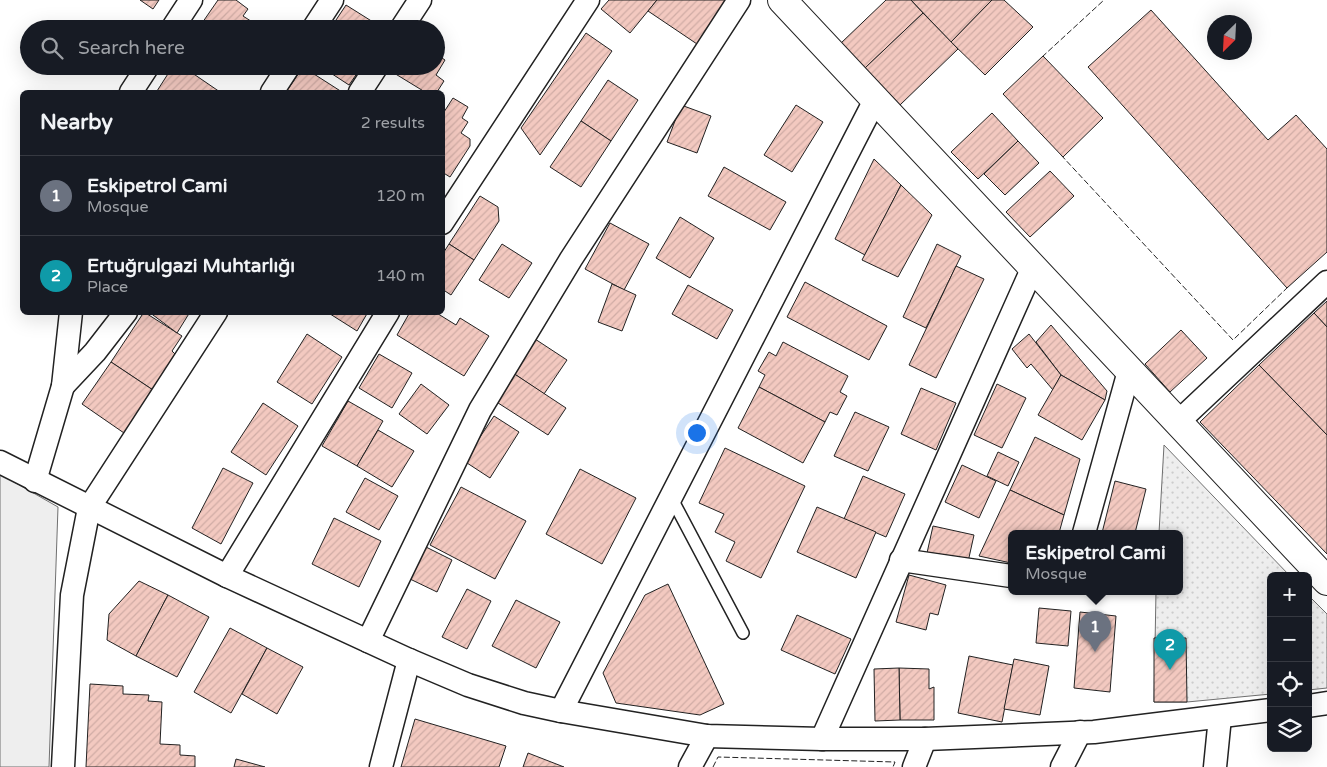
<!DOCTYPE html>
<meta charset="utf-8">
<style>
:root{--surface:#171b24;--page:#242831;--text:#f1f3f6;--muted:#9ea1a6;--line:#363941;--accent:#2563eb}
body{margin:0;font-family:"Varela Round",sans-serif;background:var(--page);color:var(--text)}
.controls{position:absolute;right:15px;bottom:15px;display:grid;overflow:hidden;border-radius:8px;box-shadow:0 5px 20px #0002}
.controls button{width:45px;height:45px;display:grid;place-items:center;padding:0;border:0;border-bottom:1px solid var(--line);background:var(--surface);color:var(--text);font:25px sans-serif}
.compass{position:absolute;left:1207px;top:15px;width:45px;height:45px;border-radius:50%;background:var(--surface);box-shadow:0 5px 20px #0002;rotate:204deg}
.you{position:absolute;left:696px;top:432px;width:18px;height:18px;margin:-12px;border:4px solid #fff;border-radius:50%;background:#1a73e8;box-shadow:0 0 0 8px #1a73e833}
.badge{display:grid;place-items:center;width:32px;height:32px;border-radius:50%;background:var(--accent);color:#fff;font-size:16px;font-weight:700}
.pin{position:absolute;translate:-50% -41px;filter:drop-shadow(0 1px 2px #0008)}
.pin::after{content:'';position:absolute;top:26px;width:18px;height:15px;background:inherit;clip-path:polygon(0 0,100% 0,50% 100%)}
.popup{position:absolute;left:1008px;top:530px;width:175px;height:65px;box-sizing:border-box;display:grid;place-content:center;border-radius:8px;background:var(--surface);filter:drop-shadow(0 1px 4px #0005);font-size:16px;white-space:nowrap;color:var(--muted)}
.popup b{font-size:19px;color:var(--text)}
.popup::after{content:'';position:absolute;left:50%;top:100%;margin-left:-10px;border:10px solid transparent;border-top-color:var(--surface)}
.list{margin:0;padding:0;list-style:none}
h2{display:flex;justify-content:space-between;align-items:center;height:65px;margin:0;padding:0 20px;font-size:21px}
h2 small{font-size:16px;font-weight:400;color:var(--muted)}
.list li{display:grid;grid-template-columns:32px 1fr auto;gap:15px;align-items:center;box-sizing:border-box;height:80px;padding:0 20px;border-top:1px solid var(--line)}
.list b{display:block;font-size:19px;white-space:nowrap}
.list p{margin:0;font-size:16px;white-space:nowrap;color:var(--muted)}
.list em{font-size:16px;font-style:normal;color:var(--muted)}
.icon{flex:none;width:28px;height:28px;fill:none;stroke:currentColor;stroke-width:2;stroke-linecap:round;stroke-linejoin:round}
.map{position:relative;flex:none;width:1327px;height:767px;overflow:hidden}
.search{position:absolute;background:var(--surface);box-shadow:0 5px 20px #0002;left:20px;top:20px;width:425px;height:55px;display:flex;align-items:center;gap:12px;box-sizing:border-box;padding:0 18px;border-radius:28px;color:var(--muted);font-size:19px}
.panel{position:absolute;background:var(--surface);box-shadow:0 5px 20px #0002;left:20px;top:90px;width:425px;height:225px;border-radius:8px}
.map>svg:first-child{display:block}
</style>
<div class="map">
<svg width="1327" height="767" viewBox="0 0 1327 767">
<defs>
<pattern id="park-dots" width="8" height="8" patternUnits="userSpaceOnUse" patternTransform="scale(1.25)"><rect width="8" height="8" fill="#eee"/><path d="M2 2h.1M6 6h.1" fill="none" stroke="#ccc" stroke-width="1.8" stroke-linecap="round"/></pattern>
<pattern id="building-hatch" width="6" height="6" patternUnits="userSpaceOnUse" patternTransform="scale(1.25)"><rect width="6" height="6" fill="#f3c9c0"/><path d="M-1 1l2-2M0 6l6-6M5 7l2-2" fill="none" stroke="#d0aca5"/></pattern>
</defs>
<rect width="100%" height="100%" fill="#fff"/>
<path fill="#eee" stroke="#6f6f6f" d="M0,474L58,507L49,767H0Z"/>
<g fill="url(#park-dots)" stroke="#6f6f6f">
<path d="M1164,445L1290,576H1271V694L1187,702H1154L1156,591H1179V533H1159Z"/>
<path d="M1308,595L1327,614V688L1308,690Z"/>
</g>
<g fill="url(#building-hatch)" stroke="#222">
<path d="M140,0H159L153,9Z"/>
<path d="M218,0H236L248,9L243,16L260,27L204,29L200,26Z"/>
<path d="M609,0H657L630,33L601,9Z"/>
<path d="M657,0H727L697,44L648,11Z"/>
<path d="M886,0H911L923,13L865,68L841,43Z"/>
<path d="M911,0H992L951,42Z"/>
<path d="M992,0H1004L1033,27L985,75L951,42Z"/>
<path d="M346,5L381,27L380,29H330Z"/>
<path d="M1151,10L1268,140L1296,115L1327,149V252L1287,288L1088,67Z"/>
<path d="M923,13L958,49L900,105L865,68Z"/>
<path d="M586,33L612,51L540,155L521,128Z"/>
<path d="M436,54L445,60L436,75L444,81L437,92H425L389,70L391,66H436Z"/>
<path d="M1043,56L1103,118L1063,157L1003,94Z"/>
<path d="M173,66H182L220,92H159L157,91Z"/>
<path d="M324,66H356L360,69L349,85L323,68Z"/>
<path d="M303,67L342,92H286Z"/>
<path d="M608,80L638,100L611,141L581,121Z"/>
<path d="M453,98L468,107L462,118L468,122L461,133L470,139V146L450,177L442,172V115Z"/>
<path d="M681,105L711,116L697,153L667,142Z"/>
<path d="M796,105L823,122L792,172L764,155Z"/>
<path d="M992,113L1018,141L978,179L951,152Z"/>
<path d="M581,121L611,141L581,187L550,167Z"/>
<path d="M1018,141L1039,163L1005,195L984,174Z"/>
<path d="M874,159L901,185L865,255L835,239Z"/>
<path d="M724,167L786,202L770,230L708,196Z"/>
<path d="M1050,171L1074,196L1030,237L1006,212Z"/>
<path d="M901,185L932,215L898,277L862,260Z"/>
<path d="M480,196L498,207L499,221L474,260L449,244Z"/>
<path d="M680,217L714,238L690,278L656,258Z"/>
<path d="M610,223L649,244L624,290L585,269Z"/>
<path d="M449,244L474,260L451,295L442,289V255Z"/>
<path d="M502,244L532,263L509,298L479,280Z"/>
<path d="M937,244L961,256L926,328L903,317Z"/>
<path d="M956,266L984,279L936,378L909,365Z"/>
<path d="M805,282L887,326L869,360L787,317Z"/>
<path d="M612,284L636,295L622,331L598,322Z"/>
<path d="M688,285L733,310L717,339L672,314Z"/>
<path d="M1327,301V327L1314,313Z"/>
<path d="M144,312L182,336L172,351L176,355L153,390L111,362Z"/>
<path d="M149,312H190L177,333Z"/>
<path d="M327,312H368L357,331Z"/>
<path d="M410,312H435L456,325L460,318L489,336L464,376L397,335Z"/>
<path d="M1314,313L1327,327V435L1259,365Z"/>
<path d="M1051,325L1107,391L1105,400L1061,375L1036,342Z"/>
<path d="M1181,330L1207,358L1170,392L1145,364Z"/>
<path d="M307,334L342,357L312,404L277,382Z"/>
<path d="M1029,334L1061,375L1053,390L1031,364L1027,368L1012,349Z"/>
<path d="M535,339L567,360L544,394L513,373Z"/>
<path d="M783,342L848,376L840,392L847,396L837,415L830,412L825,422L759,387L765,375L758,371L769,352L776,356Z"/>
<path d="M379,354L412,373L392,408L359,388Z"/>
<path d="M111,362L153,390L124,433L82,404Z"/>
<path d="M1259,365L1327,435V554L1200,422Z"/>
<path d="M513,373L566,408L548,435L495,401Z"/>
<path d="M1061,375L1105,400L1082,440L1038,415Z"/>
<path d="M421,384L449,405L427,434L399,414Z"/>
<path d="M997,384L1026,398L1002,448L974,435Z"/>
<path d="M759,387L825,422L803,463L738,428Z"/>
<path d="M921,388L956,403L936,450L901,434Z"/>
<path d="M348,401L383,421L357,466L322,446Z"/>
<path d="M263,403L298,426L266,475L231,452Z"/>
<path d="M855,412L889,427L868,471L834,456Z"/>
<path d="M494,416L519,432L490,478L464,461Z"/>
<path d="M378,430L414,451L392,487L357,466Z"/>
<path d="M1035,437L1080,459L1064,515L1010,490Z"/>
<path d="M725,448L805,486L761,578L726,561L735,542L715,532L724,514L699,503Z"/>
<path d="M998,452L1019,462L1008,486L987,476Z"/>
<path d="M962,465L996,481L979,518L945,502Z"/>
<path d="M223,468L253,483L221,544L192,528Z"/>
<path d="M580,469L636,498L602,564L546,534Z"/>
<path d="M863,476L905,494L886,537L844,519Z"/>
<path d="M365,478L398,496L379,530L346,512Z"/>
<path d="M1115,481L1146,489L1135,533H1102Z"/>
<path d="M461,487L526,521L495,579L430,545Z"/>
<path d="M1010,490L1064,515L1059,533H1011V563L979,556Z"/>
<path d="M817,507L876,532L856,578L797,552Z"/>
<path d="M334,518L381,541L359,587L312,564Z"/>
<path d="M933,526L974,535L968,562L927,553Z"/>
<path d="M426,547L452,560L437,592L410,579Z"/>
<path d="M909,575L946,585L938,615L930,613L926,630L896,622Z"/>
<path d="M139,581L168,595L136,656L107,640L109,614Z"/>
<path d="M668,584L724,704L700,715L616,703L603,673L645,595Z"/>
<path d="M467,589L491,601L467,649L442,637Z"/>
<path d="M168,595L209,617L177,677L136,656Z"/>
<path d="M516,600L560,622L536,668L492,646Z"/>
<path d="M1039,608L1071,611L1068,646L1036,643Z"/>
<path d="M1080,612L1116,616L1110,692L1074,688Z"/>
<path d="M797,615L851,639L835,674L781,650Z"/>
<path d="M230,628L267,648L231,713L194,692Z"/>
<path d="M1154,638H1186L1187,702H1154Z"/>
<path d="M267,648L303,667L277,714L242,694Z"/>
<path d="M969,656L1013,665L1002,722L958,713Z"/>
<path d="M1014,659L1049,666L1040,715L1004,709Z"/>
<path d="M899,668L929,669V689L934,687V720H900Z"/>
<path d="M899,668L900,720L875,721L874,669Z"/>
<path d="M90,684L123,686V694L149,695L148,701L162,702L160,744L180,745V755L195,756V767H86Z"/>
<path d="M415,719L506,746L499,767H401Z"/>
<path d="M528,753L564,767H523Z"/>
<path d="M236,759L265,767H234Z"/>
</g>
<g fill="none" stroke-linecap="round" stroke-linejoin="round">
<g stroke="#222" stroke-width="14">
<path id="service" d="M671,497L743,633"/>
</g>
<g stroke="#222" stroke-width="25">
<g id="minor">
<path d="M172,29L191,0"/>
<path d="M313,29L332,0"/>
<path d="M401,29L420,0"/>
<path d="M131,92L148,66"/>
<path d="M272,92L289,66"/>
<path d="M360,92L377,66"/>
<path d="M442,223L588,0"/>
<path d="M63,386L95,352L126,312"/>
<path d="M1177,423L1327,282"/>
<path d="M0,462L227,576L409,660L468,685L524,703L561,711L707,736L822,739H925L1094,732L1271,710"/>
<path d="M35,481L63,386L71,312"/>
<path d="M1084,533L1129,371"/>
<path d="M901,560L1011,576"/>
<path d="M227,576L388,312"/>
<path d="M368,641L480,410L571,259L739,0"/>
<path d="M1308,706L1327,703"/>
<path d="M561,711L875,100"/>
<path d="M822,739L1033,267"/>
<path d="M63,767L72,595L89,508L216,312"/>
<path d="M381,767L409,660"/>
<path d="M690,767L707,736"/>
<path d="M914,767L925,739"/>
<path d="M1062,767L1080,732"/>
<path d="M1215,767L1220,717"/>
</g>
</g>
<g stroke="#222" stroke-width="30">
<path id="secondary" d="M782,0L1327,581"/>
</g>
<use href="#service" stroke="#fff" stroke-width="11"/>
<use href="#minor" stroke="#fff" stroke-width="22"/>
<use href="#secondary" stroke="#fff" stroke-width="28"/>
<g stroke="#222" stroke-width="1" stroke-dasharray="6 2.5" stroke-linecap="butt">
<path d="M1042,57L1104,0"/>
<path d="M1061,155L1233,340L1289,286"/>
<path d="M713,767L718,757L895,762L893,767"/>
</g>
</g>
</svg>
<div class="controls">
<button>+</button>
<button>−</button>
<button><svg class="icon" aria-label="locate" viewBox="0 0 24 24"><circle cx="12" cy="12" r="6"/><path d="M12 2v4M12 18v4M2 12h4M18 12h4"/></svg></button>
<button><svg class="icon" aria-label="layers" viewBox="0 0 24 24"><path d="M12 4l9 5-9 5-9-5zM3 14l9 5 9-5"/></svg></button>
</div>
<svg class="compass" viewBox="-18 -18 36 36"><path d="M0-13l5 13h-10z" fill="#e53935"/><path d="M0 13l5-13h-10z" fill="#9ea1a6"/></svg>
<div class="you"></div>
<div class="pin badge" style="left:1095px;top:652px;background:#6b7280">1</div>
<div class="popup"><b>Eskipetrol Cami</b>Mosque</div>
<div class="pin badge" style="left:1170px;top:670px;background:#0f9aa8">2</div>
<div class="search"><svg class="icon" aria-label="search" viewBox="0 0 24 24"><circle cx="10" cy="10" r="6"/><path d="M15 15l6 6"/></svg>Search here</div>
<section class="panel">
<h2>Nearby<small>2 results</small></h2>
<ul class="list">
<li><span class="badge" style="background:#6b7280">1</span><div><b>Eskipetrol Cami</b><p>Mosque</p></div><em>120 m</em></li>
<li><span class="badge" style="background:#0f9aa8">2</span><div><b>Ertuğrulgazi Muhtarlığı</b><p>Place</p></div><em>140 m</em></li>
</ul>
</section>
</div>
